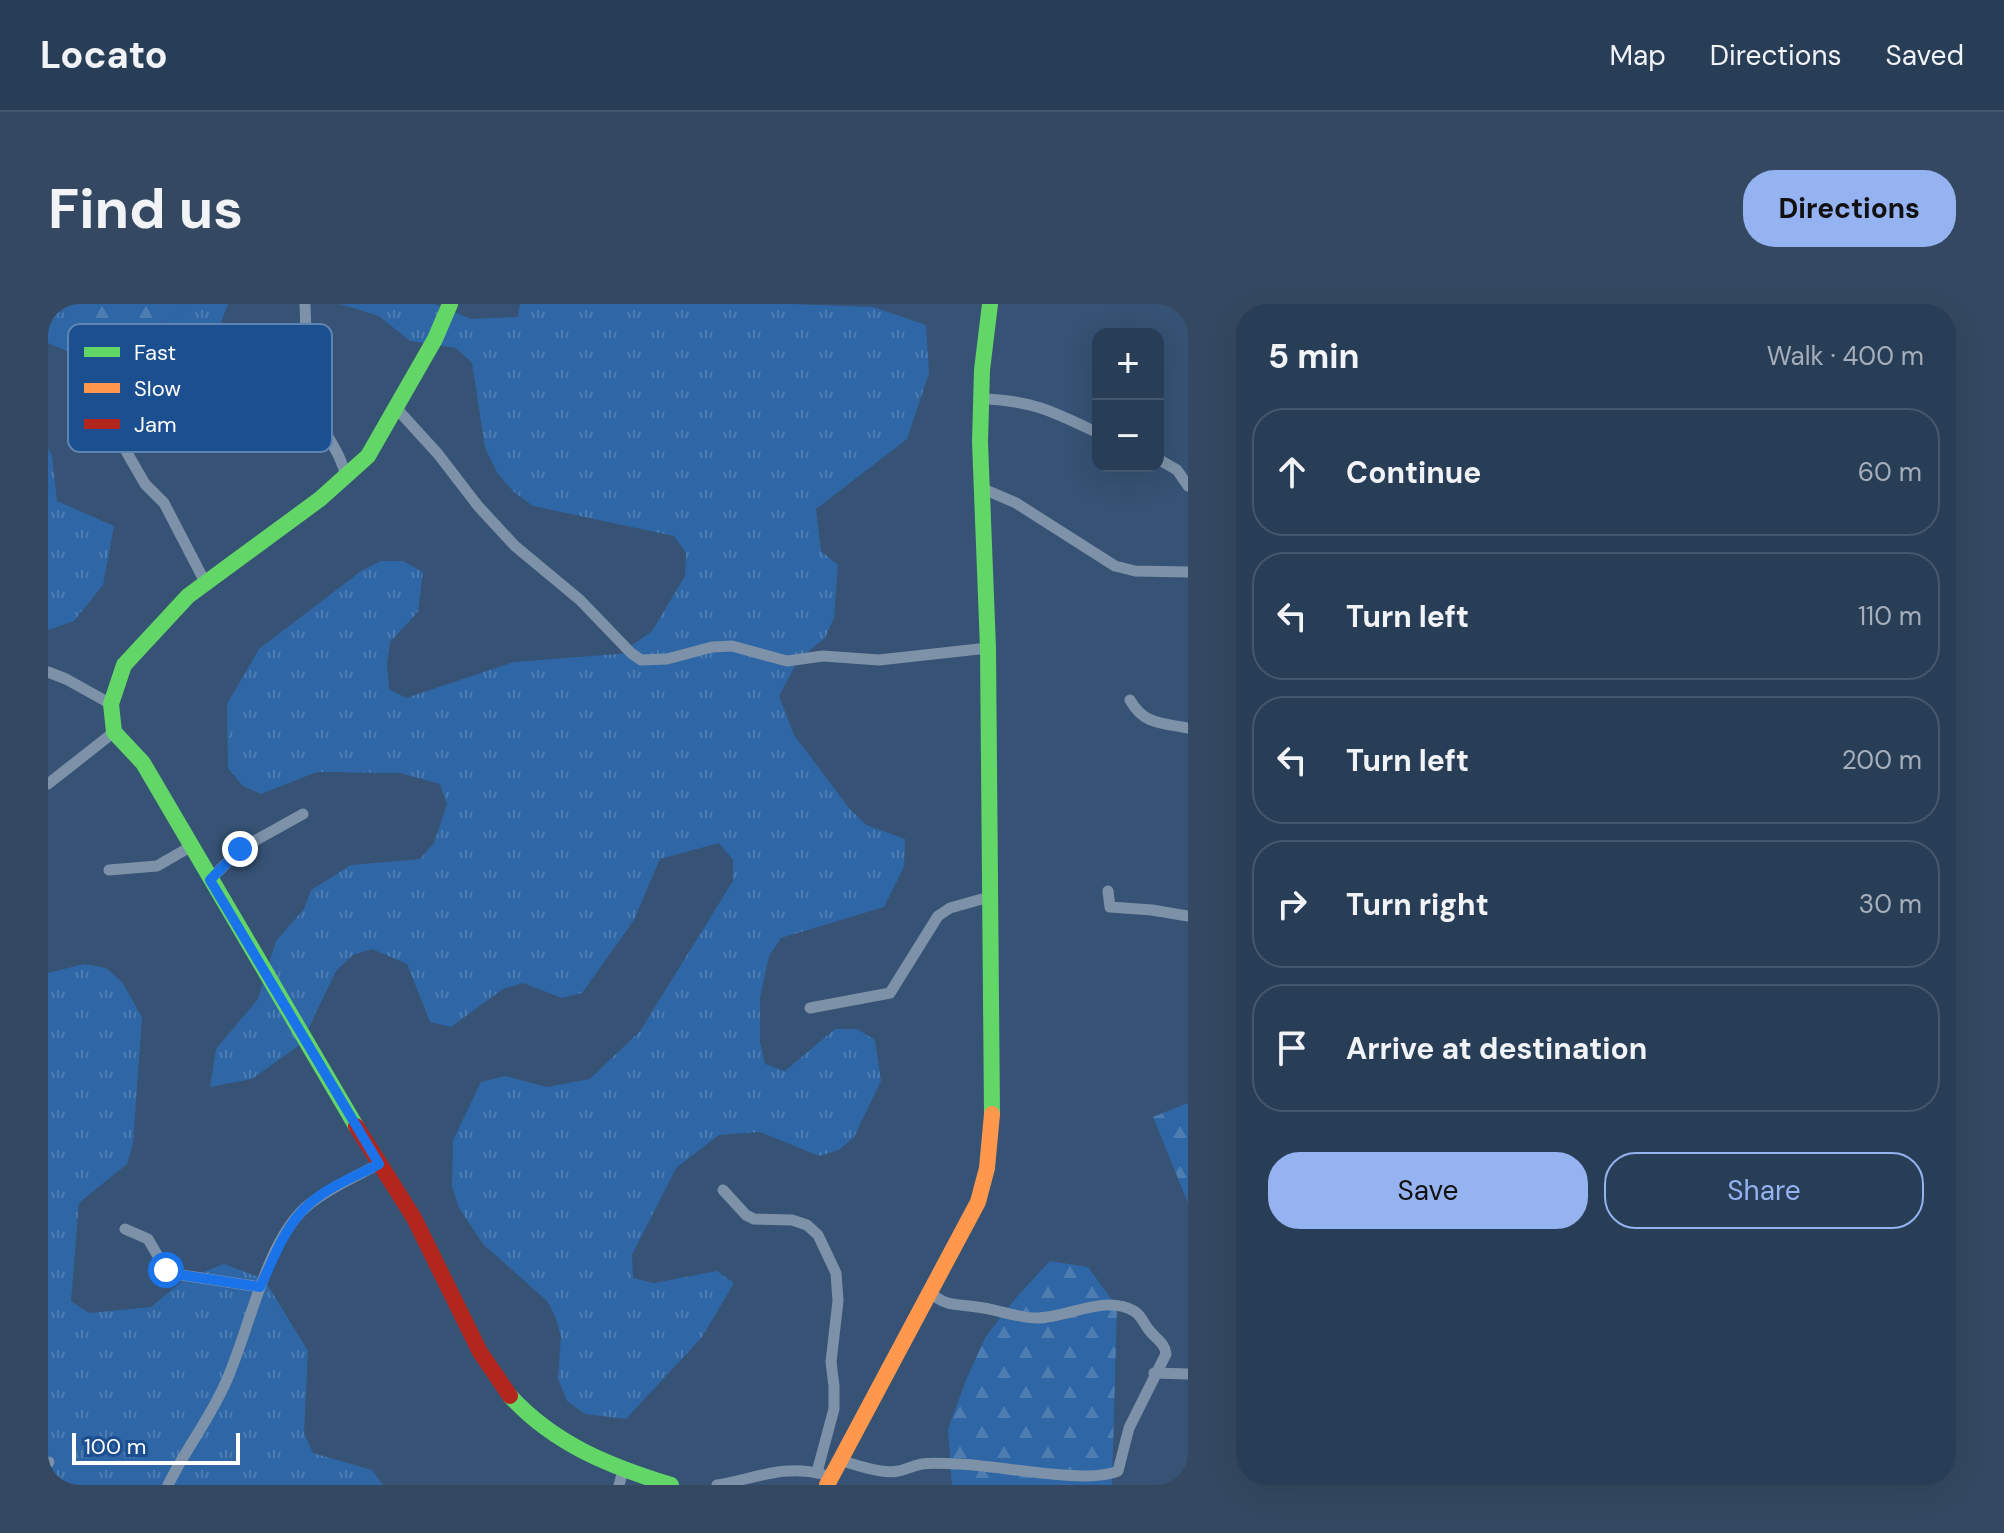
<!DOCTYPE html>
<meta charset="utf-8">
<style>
:root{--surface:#283e57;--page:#344961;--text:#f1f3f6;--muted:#a5aeba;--line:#44576d;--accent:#95b2f1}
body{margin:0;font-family:"DM Sans",sans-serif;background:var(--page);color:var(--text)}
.controls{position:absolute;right:24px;top:24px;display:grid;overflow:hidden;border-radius:16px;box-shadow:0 8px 32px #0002}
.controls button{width:72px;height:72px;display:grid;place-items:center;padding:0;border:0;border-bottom:2px solid var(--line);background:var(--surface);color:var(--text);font:40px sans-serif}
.scale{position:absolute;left:24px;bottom:20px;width:168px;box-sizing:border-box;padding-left:8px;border:4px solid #fff;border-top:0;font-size:22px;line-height:28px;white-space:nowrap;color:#fff;-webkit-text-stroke:6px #1b4f8f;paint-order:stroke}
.stop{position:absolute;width:24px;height:24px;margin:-18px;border:6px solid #1a73e8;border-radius:50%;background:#fff}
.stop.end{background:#1a73e8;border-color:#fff;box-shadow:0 2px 8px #0008}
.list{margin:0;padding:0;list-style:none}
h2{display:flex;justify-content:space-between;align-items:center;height:104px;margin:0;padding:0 32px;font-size:34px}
h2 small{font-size:26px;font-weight:400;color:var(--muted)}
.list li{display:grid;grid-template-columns:52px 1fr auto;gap:24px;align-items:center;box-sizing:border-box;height:128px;margin:0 16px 16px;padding:0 16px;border:2px solid var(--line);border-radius:32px}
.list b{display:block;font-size:30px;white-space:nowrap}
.list em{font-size:26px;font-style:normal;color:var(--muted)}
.actions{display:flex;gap:16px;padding:24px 32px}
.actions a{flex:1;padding:18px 0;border:2px solid var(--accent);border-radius:32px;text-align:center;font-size:28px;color:var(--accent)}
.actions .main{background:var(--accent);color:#111}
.icon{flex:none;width:44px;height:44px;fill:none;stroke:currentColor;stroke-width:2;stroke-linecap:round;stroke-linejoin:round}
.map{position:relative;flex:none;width:1140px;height:1181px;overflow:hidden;border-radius:32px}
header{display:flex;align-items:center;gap:48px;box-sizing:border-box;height:112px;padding:0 40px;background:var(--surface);border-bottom:2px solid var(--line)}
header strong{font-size:38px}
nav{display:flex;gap:44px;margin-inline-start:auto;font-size:28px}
.intro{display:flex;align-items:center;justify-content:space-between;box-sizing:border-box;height:192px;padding:0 48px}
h1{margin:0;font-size:56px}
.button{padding:20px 36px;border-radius:32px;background:var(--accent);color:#111;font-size:28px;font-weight:700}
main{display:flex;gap:48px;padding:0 48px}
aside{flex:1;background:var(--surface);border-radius:32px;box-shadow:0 8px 32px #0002}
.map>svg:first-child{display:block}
</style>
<header>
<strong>Locato</strong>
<nav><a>Map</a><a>Directions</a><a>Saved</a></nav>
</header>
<div class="intro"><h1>Find us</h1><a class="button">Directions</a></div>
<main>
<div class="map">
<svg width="1140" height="1181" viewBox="0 0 1140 1181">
<defs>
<pattern id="grass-tufts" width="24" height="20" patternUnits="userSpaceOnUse" patternTransform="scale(2)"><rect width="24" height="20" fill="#2f66a5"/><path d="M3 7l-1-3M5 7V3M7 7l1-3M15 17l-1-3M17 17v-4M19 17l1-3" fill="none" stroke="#4e7db2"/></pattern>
<pattern id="forest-firs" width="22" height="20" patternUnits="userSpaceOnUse" patternTransform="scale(2)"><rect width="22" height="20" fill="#2f66a5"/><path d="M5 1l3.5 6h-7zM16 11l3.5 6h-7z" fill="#4e7db2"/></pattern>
</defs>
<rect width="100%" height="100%" fill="#365274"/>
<g fill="url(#grass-tufts)">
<path d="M0,0H5L61,44L133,9L142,0H180L172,21L195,56L184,76L150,96L130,99L110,90L104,71L43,58L0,39Z"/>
<path d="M292,0H387L423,15L470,13L472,0H743L825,3L878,21L881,69L859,135L768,205L773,247L790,261L786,314L777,334L750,356L731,392L746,431L801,504L818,521L857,535L856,563L836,603L733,634L721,652L712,693V738L717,760L737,767L787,725H809L827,736L833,777L806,833L791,846L771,852L712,828L671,831L628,864L584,951L585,974L606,979L669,967L686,979L654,1033L578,1115L537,1110L519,1097L510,1075L513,1033L508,1014L499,997L435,940L411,904L404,883L405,836L433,778L457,772L499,783L542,775L592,727L685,577V556L671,539L612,555L586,616L534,689L514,694L475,679L455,685L403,723L382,718L359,660L324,645L305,651L288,667L253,740L204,775L162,783L168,745L210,695L228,637L256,605L263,586L303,561L372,555L386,539L399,500L392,480L352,469L269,468L213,490L195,482L180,464L179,400L211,345L313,267L333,257H355L375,268L370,308L342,338L339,360L341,385L358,394L466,358L582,349L583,342L604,327L637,272L638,249L626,232L485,202L467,189L450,170L437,144L424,59L408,44L362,37L331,12Z"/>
<path d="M0,144L4,152L9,197L66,222L55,281L26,317L0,326Z"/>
<path d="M36,660L58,664L74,678L94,713L85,840L79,860L31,899L23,997L41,1009L103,1003L137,975L176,960L216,975L260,1047L256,1129L265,1149L324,1166L335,1181H0V669Z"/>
</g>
<g fill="url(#forest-firs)">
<path d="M5,0H142L133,9L61,44Z"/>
<path d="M1140,799V899L1105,813Z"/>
<path d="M1002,957L1040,963L1069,1003L1064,1181H904L900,1125L918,1076L938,1032L972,989Z"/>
</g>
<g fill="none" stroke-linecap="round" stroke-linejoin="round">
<g stroke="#7d92a8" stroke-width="11">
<path d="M257,1C259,36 255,78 269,111C278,133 293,149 298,173"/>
<path d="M933,95C984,96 1006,108 1050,129"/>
<path d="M349,105L390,150L430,202L467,242L532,296L583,349L593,356L619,355L664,343L684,342L739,357L775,352L831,356L940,344"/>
<path d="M74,140L97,180L116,199L157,278"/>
<path d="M1110,155L1129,166L1140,182"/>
<path d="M933,184L968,199L1067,262L1087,267L1140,268"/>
<path d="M0,368L18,375L63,400"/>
<path d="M1082,396C1096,421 1114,419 1140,424"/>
<path d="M0,480L66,428"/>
<path d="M61,566L109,562L142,543"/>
<path d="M162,576L192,545L255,510"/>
<path d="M1060,587L1062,603L1104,606L1140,612"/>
<path d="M762,704L842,689L890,612L902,604L941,593"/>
<path d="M675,886L698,911L706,915L744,916L759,921L770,931L788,969L790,997L783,1058L786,1082V1105L769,1168"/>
<path d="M77,925L100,935L118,966L127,970L212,983"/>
<path d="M1106,1069L1140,1070"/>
<path d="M791,1156C805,1160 818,1165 833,1167C855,1170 857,1163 874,1160C886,1158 900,1160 911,1160C949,1161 1040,1181 1070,1167L1081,1124L1118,1050C1117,1039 1108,1035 1101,1026C1096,1020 1094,1012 1086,1007C1058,990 1019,1014 989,1014C969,1014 949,1005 929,1003C910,1000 898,1003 883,989"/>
<path d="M0,1159L1,1158"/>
<path d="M120,1181C137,1146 161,1116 177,1080C200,1031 217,939 258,903C279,885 307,873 331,860"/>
<path d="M571,1181L575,1167"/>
<path d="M669,1181C706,1175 736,1160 774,1170"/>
</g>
<g stroke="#63d668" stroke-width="16">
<path d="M942,0L934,66L932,138L940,344L944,810"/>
<path d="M308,822L95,459L66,428L63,400L76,361L140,292L272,195L320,152L387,35L402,0"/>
<path d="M462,1092C506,1140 561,1162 623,1181"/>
</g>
<path stroke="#ff974d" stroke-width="16" d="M779,1181L930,898L939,864L944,810"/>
<path stroke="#b3261e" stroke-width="16" d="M308,822L366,914L432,1048L462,1092"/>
</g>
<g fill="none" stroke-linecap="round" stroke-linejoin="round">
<path stroke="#1a73e8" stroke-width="10" d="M118,966L127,970L212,983C224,958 235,927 255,906C274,885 307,873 331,860L162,576L192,545"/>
</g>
<rect x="20" y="20" width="264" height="128" rx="12" fill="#1b4f8f" stroke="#5f84b1" stroke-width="2"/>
<rect x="36" y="43" width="36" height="10" fill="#63d668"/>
<rect x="36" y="79" width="36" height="10" fill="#ff974d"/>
<rect x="36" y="115" width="36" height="10" fill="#b3261e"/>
<g font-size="22" fill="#fff">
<text x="86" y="56">Fast</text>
<text x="86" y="92">Slow</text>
<text x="86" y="128">Jam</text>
</g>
</svg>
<div class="controls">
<button>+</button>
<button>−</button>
</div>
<div class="scale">100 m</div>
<div class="stop" style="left:118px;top:966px"></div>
<div class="stop end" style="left:192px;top:545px"></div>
</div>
<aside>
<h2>5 min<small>Walk · 400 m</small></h2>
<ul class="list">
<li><svg class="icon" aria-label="ahead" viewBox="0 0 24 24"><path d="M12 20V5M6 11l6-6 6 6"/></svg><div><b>Continue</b></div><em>60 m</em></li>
<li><svg class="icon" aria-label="left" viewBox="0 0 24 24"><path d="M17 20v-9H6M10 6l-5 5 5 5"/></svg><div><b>Turn left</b></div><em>110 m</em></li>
<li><svg class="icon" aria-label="left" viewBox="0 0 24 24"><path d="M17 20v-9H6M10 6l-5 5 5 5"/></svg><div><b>Turn left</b></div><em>200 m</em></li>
<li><svg class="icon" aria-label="right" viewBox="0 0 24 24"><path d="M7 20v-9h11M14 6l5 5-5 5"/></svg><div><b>Turn right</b></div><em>30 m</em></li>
<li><svg class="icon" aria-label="arrive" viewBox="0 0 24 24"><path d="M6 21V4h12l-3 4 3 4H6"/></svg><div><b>Arrive at destination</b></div></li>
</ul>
<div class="actions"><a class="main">Save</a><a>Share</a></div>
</aside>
</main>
